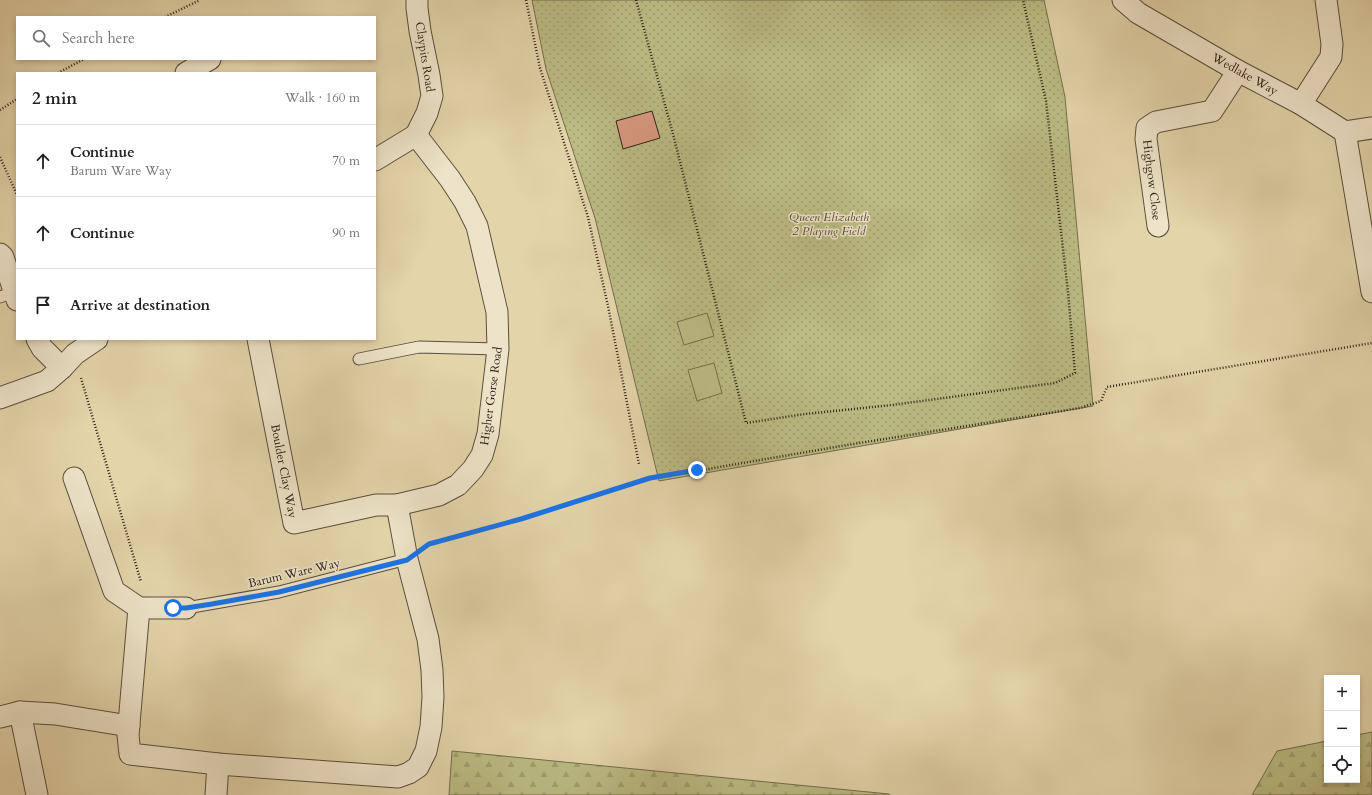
<!DOCTYPE html>
<meta charset="utf-8">
<style>
:root{--surface:#fff;--page:#f2f2f2;--text:#202124;--muted:#757577;--line:#e0e0e0}
body{margin:0;font-family:Cardo,serif;background:var(--page);color:var(--text)}
.controls{position:absolute;right:12px;bottom:12px;display:grid;overflow:hidden;border-radius:0px;box-shadow:0 2px 6px #0003}
.controls button{width:36px;height:36px;display:grid;place-items:center;padding:0;border:0;border-bottom:1px solid var(--line);background:var(--surface);color:var(--text);font:20px sans-serif}
.stop{position:absolute;width:12px;height:12px;margin:-9px;border:3px solid #1a73e8;border-radius:50%;background:#fff}
.stop.end{background:#1a73e8;border-color:#fff;box-shadow:0 1px 4px #0008}
.list{margin:0;padding:0;list-style:none}
h2{display:flex;justify-content:space-between;align-items:center;height:52px;margin:0;padding:0 16px;font-size:17px}
h2 small{font-size:13px;font-weight:400;color:var(--muted)}
.list li{display:grid;grid-template-columns:26px 1fr auto;gap:12px;align-items:center;box-sizing:border-box;height:72px;padding:0 16px;border-top:1px solid var(--line)}
.list b{display:block;font-size:15px;white-space:nowrap}
.list p{margin:0;font-size:13px;white-space:nowrap;color:var(--muted)}
.list em{font-size:13px;font-style:normal;color:var(--muted)}
.icon{flex:none;width:22px;height:22px;fill:none;stroke:currentColor;stroke-width:2;stroke-linecap:round;stroke-linejoin:round}
.map{position:relative;flex:none;width:1372px;height:795px;overflow:hidden}
.search{position:absolute;background:var(--surface);box-shadow:0 2px 6px #0003;left:16px;top:16px;width:360px;height:44px;display:flex;align-items:center;gap:10px;box-sizing:border-box;padding:0 14px;border-radius:0px;color:var(--muted);font-size:15px}
.panel{position:absolute;background:var(--surface);box-shadow:0 2px 6px #0003;left:16px;top:72px;width:360px;height:268px;border-radius:0px}
.map>svg:first-child{display:block}
</style>
<div class="map">
<svg width="1372" height="795" viewBox="0 0 1372 795">
<defs>
<pattern id="forest-firs" width="22" height="20" patternUnits="userSpaceOnUse"><rect width="22" height="20" fill="#bbbb83"/><path d="M5 1l3.5 6h-7zM16 11l3.5 6h-7z" fill="#a1a071"/></pattern>
<pattern id="park-dots" width="8" height="8" patternUnits="userSpaceOnUse"><rect width="8" height="8" fill="#bbbb83"/><path d="M2 2h.1M6 6h.1" fill="none" stroke="#a1a071" stroke-width="1.8" stroke-linecap="round"/></pattern>
</defs>
<rect width="100%" height="100%" fill="#e3d4aa"/>
<filter id="stains"><feTurbulence type="fractalNoise" baseFrequency=".005" numOctaves="4"/><feColorMatrix values="0 0 0 0 .2 0 0 0 0 .09 0 0 0 0 .02 0 0 0 .5 -.17"/></filter>
<radialGradient id="worn" r=".72"><stop offset=".6" stop-color="#630" stop-opacity="0"/><stop offset="1" stop-color="#630" stop-opacity=".3"/></radialGradient>
<g fill="url(#forest-firs)" stroke="#746e4e">
<path d="M1372,732V795H1252L1277,751L1327,741V780H1357V735Z"/>
<path d="M452,751L889,794L890,795H449Z"/>
</g>
<path fill="url(#park-dots)" stroke="#746e4e" d="M532,0H1044L1065,97L1093,406L659,481L595,218L546,69Z"/>
<g fill="#bbbb83" stroke="#746e4e">
<path d="M707,313L714,336L684,345L677,322Z"/>
<path d="M714,363L722,393L697,401L688,370Z"/>
</g>
<path fill="#d89a81" stroke="#2e2119" d="M652,111L660,138L623,149L616,121Z"/>
<g fill="none" stroke-linecap="round" stroke-linejoin="round">
<g stroke="#5b4e3d" stroke-width="13">
<g id="lane">
<path d="M0,297L14,292"/>
<path d="M359,359L419,347L498,349"/>
<path d="M186,608L279,592L407,559"/>
</g>
</g>
<g stroke="#5b4e3d" stroke-width="23">
<g id="street">
<path d="M1123,0L1138,13L1238,71L1301,104L1345,132L1372,128"/>
<path d="M186,73L210,59"/>
<path d="M1301,104L1331,57L1332,44L1326,0"/>
<path d="M1345,132L1372,292"/>
<path d="M375,160L416,135L427,113L432,96L429,75L420,31L417,8V0"/>
<path d="M1158,226L1146,139L1147,128L1156,122L1212,111L1238,71"/>
<path d="M0,254L3,257L17,300"/>
<path d="M37,339L42,348L62,368"/>
<path d="M258,339L294,523L376,505H397L439,495L458,485L473,469L482,455L488,434L498,349L497,312L477,226L465,202L450,179L416,135"/>
<path d="M0,398L47,381L62,368L75,354L97,339"/>
<path d="M74,478L114,591L139,608H186"/>
<path d="M139,608L128,735L130,754L218,764L398,777L409,773L418,767L426,751L431,727L433,697L432,670L428,639L407,559L397,505"/>
<path d="M20,712L37,795"/>
<path d="M0,717L20,712L55,714L129,726"/>
<path d="M216,795L218,764"/>
</g>
</g>
<g stroke="#2e2119" stroke-width="2.5" stroke-dasharray="1 2" stroke-linecap="butt">
<path d="M526,0L540,68L588,217L608,306L639,464"/>
<path d="M636,0L673,134L746,423L805,414L892,405L1055,383L1075,373L1068,292L1046,101L1023,0"/>
<path d="M165,17L200,0"/>
<path d="M58,73L84,59"/>
<path d="M0,110L17,99"/>
<path d="M0,157L17,195"/>
<path d="M81,378L141,582"/>
<path d="M426,547L429,544L521,519L650,479L853,444L1080,408L1101,401L1107,387L1372,343"/>
</g>
<use href="#lane" stroke="#ede3c8" stroke-width="11"/>
<use href="#street" stroke="#ede3c8" stroke-width="21"/>
</g>
<g fill="none" stroke-linecap="round" stroke-linejoin="round">
<path stroke="#1a73e8" stroke-width="5" d="M173,608H186L212,604L279,592L407,560L429,544L521,519L650,478L697,470"/>
</g>
<g text-anchor="middle" stroke-width="3" stroke-linejoin="round" paint-order="stroke">
<g font-size="12" fill="#2e2119" stroke="#ede3c8">
<text transform="translate(425 57) rotate(81)" y="4">Claypits Road</text>
<text transform="translate(1245 74) rotate(29)" y="4">Wedlake Way</text>
<text transform="translate(1152 180) rotate(83)" y="4">Highgow Close</text>
<text transform="translate(491 396) rotate(-82)" y="4">Higher Gorse Road</text>
<text transform="translate(284 471) rotate(79)" y="4">Boulder Clay Way</text>
<text transform="translate(294 573) rotate(-13)" y="4">Barum Ware Way</text>
</g>
<g font-size="12" font-style="italic" fill="#514834" stroke="#ede3c8">
<text x="829" y="221">Queen Elizabeth<tspan x="829" dy="14">2 Playing Field</tspan></text>
</g>
</g>
<rect width="100%" height="100%" filter="url(#stains)"/>
<rect width="100%" height="100%" fill="url(#worn)"/>
</svg>
<div class="controls">
<button>+</button>
<button>−</button>
<button><svg class="icon" aria-label="locate" viewBox="0 0 24 24"><circle cx="12" cy="12" r="6"/><path d="M12 2v4M12 18v4M2 12h4M18 12h4"/></svg></button>
</div>
<div class="stop" style="left:173px;top:608px"></div>
<div class="stop end" style="left:697px;top:470px"></div>
<div class="search"><svg class="icon" aria-label="search" viewBox="0 0 24 24"><circle cx="10" cy="10" r="6"/><path d="M15 15l6 6"/></svg>Search here</div>
<section class="panel">
<h2>2 min<small>Walk · 160 m</small></h2>
<ul class="list">
<li><svg class="icon" aria-label="ahead" viewBox="0 0 24 24"><path d="M12 20V5M6 11l6-6 6 6"/></svg><div><b>Continue</b><p>Barum Ware Way</p></div><em>70 m</em></li>
<li><svg class="icon" aria-label="ahead" viewBox="0 0 24 24"><path d="M12 20V5M6 11l6-6 6 6"/></svg><div><b>Continue</b></div><em>90 m</em></li>
<li><svg class="icon" aria-label="arrive" viewBox="0 0 24 24"><path d="M6 21V4h12l-3 4 3 4H6"/></svg><div><b>Arrive at destination</b></div></li>
</ul>
</section>
</div>
